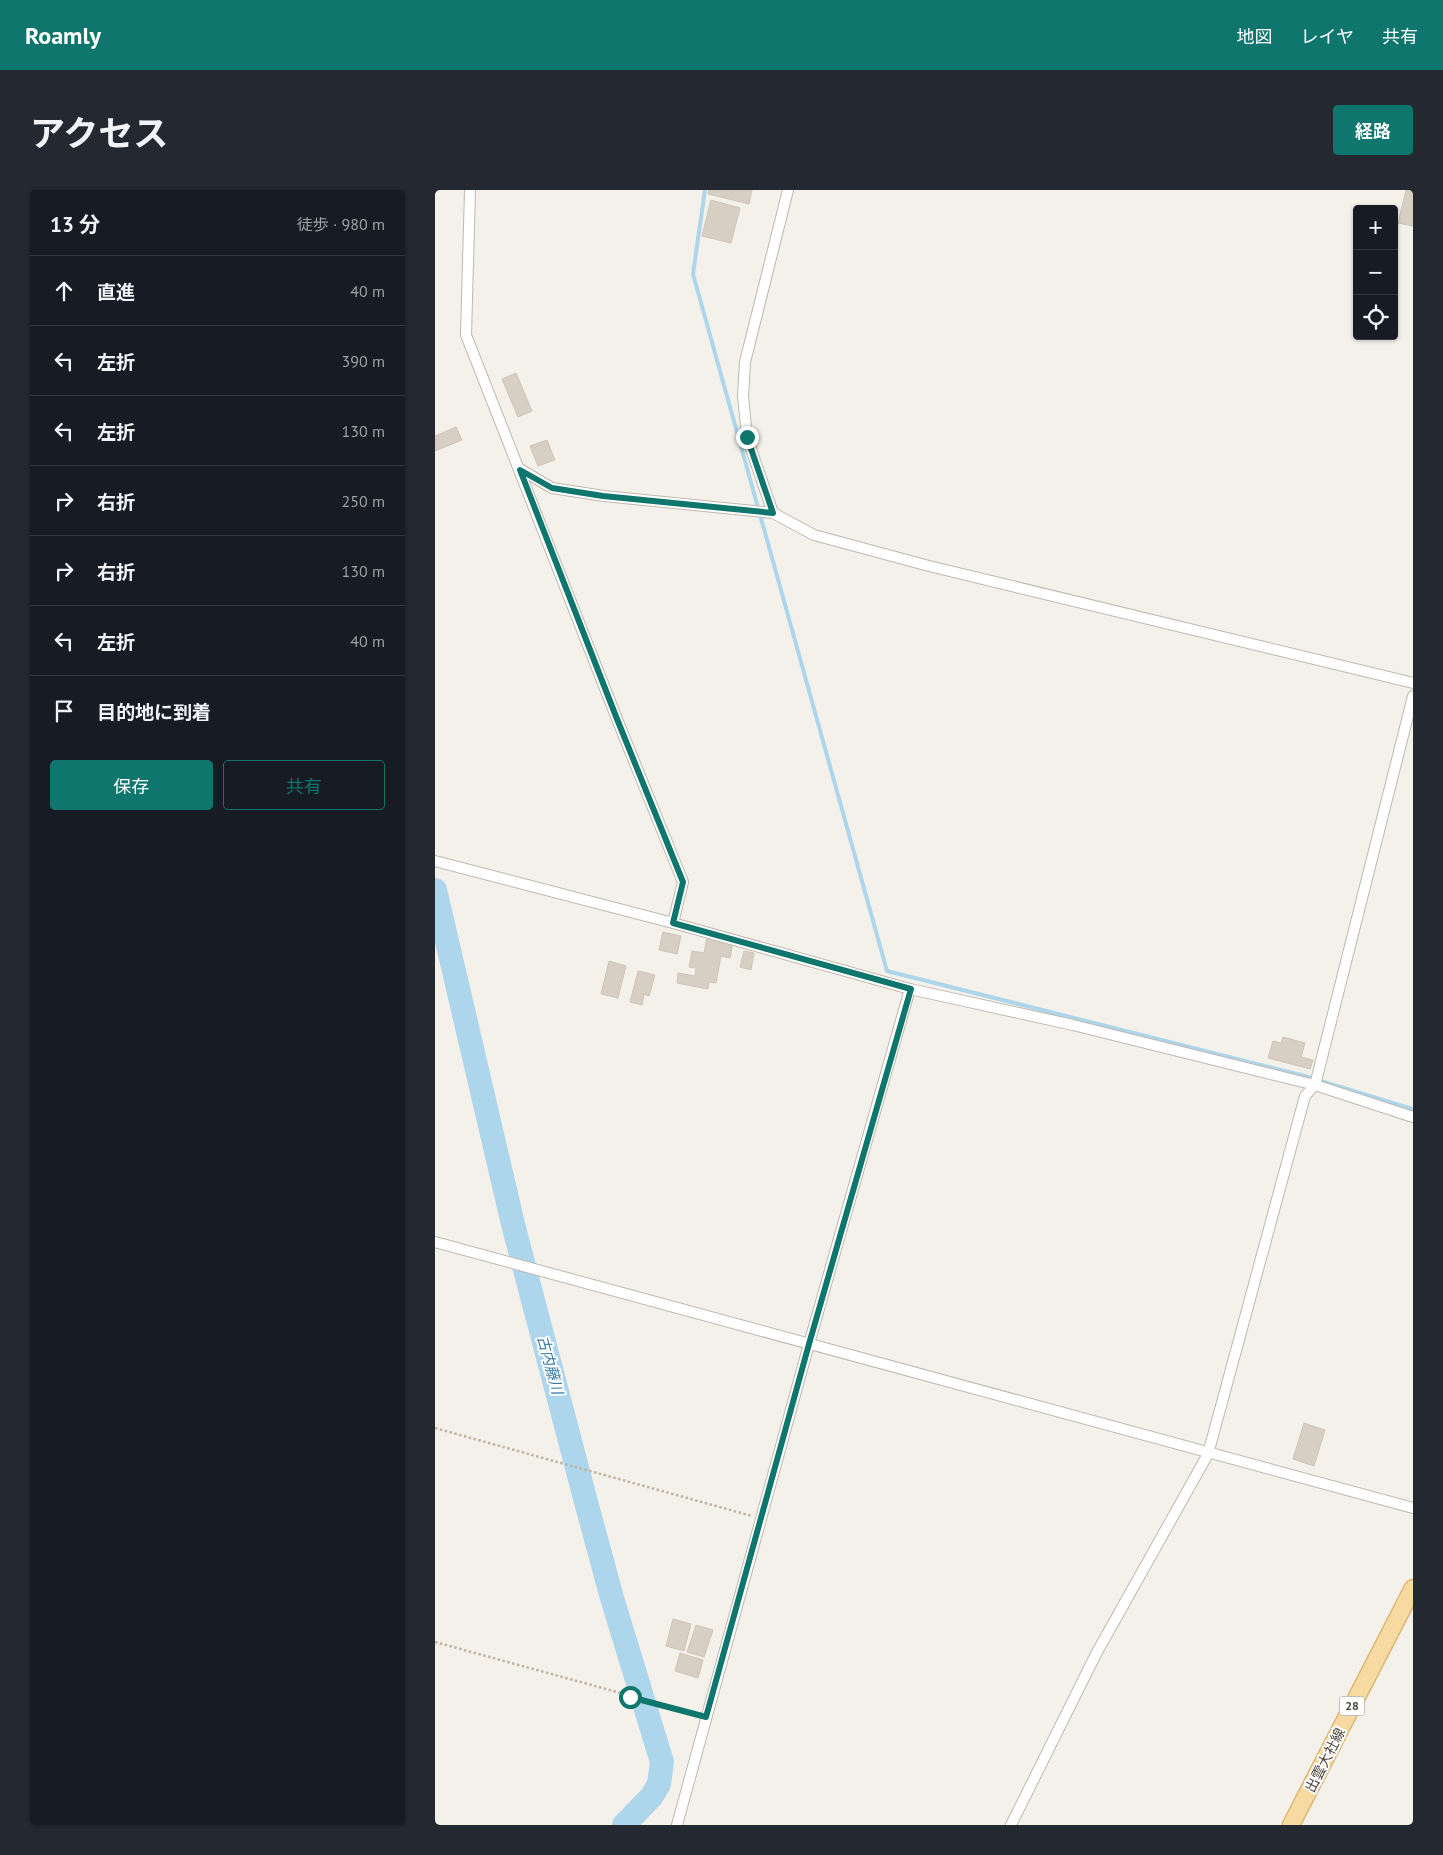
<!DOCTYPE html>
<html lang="ja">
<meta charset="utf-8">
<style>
:root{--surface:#171b24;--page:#242831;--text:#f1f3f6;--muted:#9ea1a6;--line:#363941;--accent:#0f766e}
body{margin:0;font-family:"PT Sans","Noto Sans JP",sans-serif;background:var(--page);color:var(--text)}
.controls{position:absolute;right:15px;top:15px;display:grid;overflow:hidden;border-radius:5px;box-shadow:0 1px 4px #0004}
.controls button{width:45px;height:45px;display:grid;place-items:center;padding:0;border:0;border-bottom:1px solid var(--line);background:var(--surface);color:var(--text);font:25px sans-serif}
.stop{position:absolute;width:15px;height:15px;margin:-11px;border:4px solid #0f766e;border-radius:50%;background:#fff}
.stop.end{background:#0f766e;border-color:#fff;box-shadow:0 1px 5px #0008}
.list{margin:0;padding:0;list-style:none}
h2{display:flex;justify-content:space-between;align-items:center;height:65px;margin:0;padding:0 20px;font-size:21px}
h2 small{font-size:16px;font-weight:400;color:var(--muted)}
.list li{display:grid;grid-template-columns:32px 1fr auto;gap:15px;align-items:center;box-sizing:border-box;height:70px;padding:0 20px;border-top:1px solid var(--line)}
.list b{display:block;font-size:19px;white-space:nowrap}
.list em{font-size:16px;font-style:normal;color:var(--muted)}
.actions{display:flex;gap:10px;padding:15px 20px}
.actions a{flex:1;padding:11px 0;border:1px solid var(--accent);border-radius:5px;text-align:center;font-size:18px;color:var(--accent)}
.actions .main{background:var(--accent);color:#fff}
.icon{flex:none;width:28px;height:28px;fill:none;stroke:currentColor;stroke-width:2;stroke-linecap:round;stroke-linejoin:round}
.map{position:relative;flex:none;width:978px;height:1635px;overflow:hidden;border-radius:5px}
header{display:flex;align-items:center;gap:30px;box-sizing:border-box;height:70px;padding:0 25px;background:var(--accent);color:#fff}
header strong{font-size:24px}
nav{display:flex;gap:28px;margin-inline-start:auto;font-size:18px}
.intro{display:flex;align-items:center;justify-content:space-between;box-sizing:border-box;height:120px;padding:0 30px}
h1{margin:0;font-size:35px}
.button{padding:12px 22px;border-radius:5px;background:var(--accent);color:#fff;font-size:18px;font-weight:700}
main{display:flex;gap:30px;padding:0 30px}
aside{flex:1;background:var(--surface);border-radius:5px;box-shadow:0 1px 4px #0004}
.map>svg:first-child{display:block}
</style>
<header>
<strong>Roamly</strong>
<nav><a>地図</a><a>レイヤ</a><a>共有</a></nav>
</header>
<div class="intro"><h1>アクセス</h1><a class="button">経路</a></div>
<main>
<aside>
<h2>13 分<small>徒歩 · 980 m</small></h2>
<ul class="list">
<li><svg class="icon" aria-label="ahead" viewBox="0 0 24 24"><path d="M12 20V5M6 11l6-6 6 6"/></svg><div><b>直進</b></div><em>40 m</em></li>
<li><svg class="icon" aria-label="left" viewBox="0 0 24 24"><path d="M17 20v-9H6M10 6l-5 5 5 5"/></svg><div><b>左折</b></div><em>390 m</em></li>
<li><svg class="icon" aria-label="left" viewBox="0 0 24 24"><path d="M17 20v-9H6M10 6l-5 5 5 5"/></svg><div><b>左折</b></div><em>130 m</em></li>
<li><svg class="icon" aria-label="right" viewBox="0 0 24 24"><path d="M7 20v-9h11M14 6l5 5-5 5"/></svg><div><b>右折</b></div><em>250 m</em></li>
<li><svg class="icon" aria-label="right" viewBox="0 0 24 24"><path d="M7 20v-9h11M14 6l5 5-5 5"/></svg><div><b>右折</b></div><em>130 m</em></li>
<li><svg class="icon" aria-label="left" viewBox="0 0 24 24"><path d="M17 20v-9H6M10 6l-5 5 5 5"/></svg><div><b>左折</b></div><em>40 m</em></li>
<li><svg class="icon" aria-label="arrive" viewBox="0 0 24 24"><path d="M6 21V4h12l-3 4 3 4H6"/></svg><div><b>目的地に到着</b></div></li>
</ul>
<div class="actions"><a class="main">保存</a><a>共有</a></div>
</aside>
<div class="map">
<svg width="978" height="1635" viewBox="0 0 978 1635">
<rect width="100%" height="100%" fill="#f4f1eb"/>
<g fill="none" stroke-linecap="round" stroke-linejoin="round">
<path stroke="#add5eb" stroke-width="4" d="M270,0L258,84L452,781L866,885L978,919"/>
<path stroke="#add5eb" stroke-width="24" d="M0,700L78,1034L151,1312L177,1408L227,1572L224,1594L217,1606L189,1635"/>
</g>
<g fill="#d8cfc4" stroke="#cfc4b5">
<path d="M274,0H317L314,14L273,4Z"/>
<path d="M971,0L978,1V36L963,33Z"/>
<path d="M276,10L305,18L296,53L267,46Z"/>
<path d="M81,183L97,221L83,227L67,189Z"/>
<path d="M21,237L27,250L0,261V246Z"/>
<path d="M112,250L120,270L103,276L95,256Z"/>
<path d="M228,742L246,746L242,764L224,760Z"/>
<path d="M272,747L298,752L295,768L286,766L281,793L274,792L273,799L242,793L243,783L260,786L261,778L254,777L257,761L269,763Z"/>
<path d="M309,761L319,763L316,780L305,777Z"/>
<path d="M174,771L191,776L183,808L166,804Z"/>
<path d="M203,781L220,785L214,806L209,804L207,815L195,812Z"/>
<path d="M848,847L870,853L866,867L878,870L875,879L833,868L838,851L846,853Z"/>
<path d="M869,1233L890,1240L879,1276L858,1269Z"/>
<path d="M238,1429L256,1434L249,1461L231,1456Z"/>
<path d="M261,1435L278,1440L269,1467L252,1462Z"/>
<path d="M245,1463L268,1470L263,1488L240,1481Z"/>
</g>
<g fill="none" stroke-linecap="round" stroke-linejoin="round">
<g stroke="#bfb8ae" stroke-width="12">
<g id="minor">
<path d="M35,0L31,145L182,529L248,692L238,733"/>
<path d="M85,279L117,298L169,306L338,323L379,345L494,376L978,493"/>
<path d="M338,323L312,247L308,206L310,172L353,0"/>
<path d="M0,671L238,733L475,799L638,835L880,895L978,927"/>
<path d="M0,1052L978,1318"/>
<path d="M242,1635L374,1154L475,799"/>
<path d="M576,1635L661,1464L773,1264L870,906L880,895L978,506"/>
</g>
</g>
<g stroke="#dbb772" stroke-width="19">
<path id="primary" d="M856,1635L978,1398"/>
</g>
<g stroke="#c0b3a0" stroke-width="2.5" stroke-dasharray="2.5 2.5" stroke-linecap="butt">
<path d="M0,1238L317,1326"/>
<path d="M0,1452L262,1524"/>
</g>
<use href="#minor" stroke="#fff" stroke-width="10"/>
<use href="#primary" stroke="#f7daa2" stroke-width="16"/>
</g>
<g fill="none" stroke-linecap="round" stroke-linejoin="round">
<path stroke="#0f766e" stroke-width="6" d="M195,1507L271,1527L374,1154L476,799L238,733L248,692L182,529L85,280L117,298L168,306L338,323L312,247"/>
</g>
<g text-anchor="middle" stroke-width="4" stroke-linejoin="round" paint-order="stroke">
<rect fill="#fff" stroke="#7f7b74" stroke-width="1" x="904.5" y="1506.5" width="25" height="19" rx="4"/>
<g font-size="12" font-weight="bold" fill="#484239">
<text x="917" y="1520">28</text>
</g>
<g font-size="14" fill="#484239" stroke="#fff">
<text transform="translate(890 1570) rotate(-63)" y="5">出雲大社線</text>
</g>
<g font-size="15" font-style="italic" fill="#387ba4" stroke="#fff">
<text transform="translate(115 1175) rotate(75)" y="5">古内藤川</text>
</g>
</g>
</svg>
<div class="controls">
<button>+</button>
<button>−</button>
<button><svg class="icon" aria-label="locate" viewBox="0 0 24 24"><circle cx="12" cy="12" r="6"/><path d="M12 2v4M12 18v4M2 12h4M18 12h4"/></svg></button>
</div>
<div class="stop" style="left:195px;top:1507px"></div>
<div class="stop end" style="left:312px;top:247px"></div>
</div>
</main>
